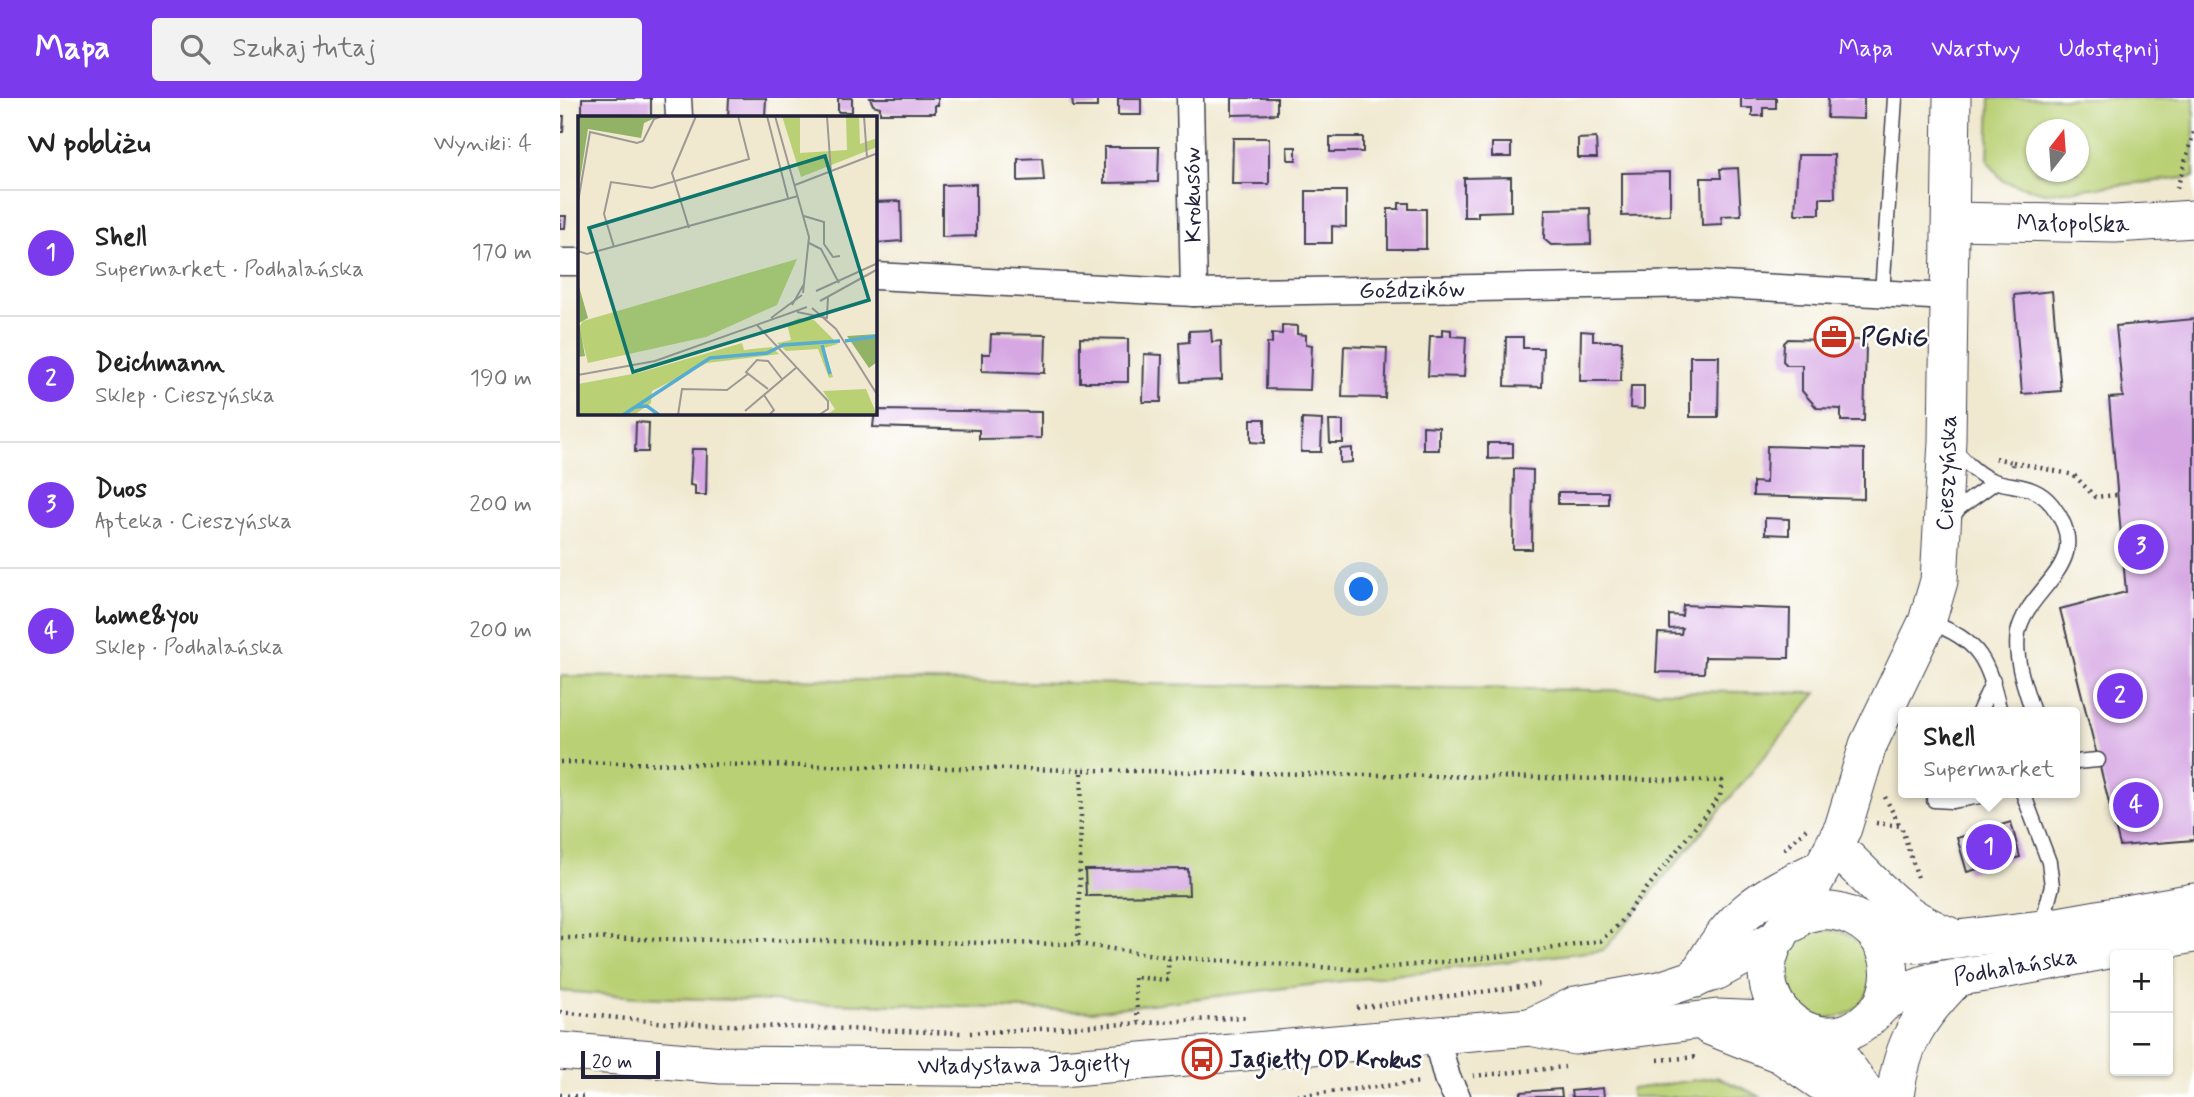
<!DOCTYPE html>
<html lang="pl">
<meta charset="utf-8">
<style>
:root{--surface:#fff;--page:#f2f2f2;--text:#222;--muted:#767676;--line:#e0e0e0;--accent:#7c3aed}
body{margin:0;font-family:Mynerve,sans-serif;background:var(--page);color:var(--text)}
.controls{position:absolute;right:21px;bottom:21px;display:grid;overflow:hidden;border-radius:7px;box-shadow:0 2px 5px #0004}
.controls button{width:63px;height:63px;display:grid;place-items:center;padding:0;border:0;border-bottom:2px solid var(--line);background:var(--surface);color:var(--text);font:35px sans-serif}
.compass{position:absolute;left:1466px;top:21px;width:63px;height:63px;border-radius:50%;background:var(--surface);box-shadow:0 2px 5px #0004;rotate:17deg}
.scale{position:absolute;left:21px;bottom:18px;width:79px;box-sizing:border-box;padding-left:7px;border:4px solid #22223b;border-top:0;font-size:19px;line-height:24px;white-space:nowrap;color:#22223b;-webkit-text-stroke:5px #fff;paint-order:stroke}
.you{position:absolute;left:802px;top:492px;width:24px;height:24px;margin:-18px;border:5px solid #fff;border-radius:50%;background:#1a73e8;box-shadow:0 0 0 10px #1a73e833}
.badge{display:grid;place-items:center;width:46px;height:46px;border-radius:50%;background:var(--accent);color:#fff;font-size:23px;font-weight:700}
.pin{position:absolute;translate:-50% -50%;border:4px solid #fff;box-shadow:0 2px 7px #0006}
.popup{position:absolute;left:1338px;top:609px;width:182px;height:91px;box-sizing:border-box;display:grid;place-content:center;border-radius:7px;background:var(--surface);filter:drop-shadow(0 2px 5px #0005);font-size:23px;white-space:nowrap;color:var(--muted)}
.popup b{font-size:26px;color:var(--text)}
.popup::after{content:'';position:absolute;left:50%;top:100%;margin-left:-14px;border:14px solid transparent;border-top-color:var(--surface)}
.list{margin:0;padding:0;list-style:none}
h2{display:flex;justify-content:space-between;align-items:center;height:91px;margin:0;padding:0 28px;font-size:30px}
h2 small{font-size:23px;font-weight:400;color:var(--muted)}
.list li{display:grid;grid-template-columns:46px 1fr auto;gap:21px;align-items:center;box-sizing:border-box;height:126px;padding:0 28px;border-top:2px solid var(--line)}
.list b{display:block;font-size:26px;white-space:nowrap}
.list p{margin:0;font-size:23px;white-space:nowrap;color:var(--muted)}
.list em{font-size:23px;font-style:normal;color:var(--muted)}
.icon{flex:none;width:38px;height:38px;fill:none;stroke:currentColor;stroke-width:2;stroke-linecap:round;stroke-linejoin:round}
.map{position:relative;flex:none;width:1634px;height:999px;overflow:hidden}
header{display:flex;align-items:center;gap:42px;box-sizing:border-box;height:98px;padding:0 35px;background:var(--accent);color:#fff}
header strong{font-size:33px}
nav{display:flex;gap:38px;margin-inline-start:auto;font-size:24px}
.search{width:490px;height:63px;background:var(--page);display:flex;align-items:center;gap:18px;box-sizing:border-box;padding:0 24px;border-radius:7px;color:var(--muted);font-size:26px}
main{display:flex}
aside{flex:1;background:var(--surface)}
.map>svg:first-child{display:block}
</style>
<header>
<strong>Mapa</strong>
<div class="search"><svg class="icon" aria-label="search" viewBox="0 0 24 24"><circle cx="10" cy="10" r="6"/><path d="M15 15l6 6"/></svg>Szukaj tutaj</div>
<nav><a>Mapa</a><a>Warstwy</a><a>Udostępnij</a></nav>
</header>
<main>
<aside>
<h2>W pobliżu<small>Wyniki: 4</small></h2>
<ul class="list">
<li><span class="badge">1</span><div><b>Shell</b><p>Supermarket · Podhalańska</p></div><em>170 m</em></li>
<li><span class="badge">2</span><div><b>Deichmann</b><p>Sklep · Cieszyńska</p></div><em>190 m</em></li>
<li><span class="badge">3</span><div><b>Duos</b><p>Apteka · Cieszyńska</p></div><em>200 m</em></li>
<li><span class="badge">4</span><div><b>home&amp;you</b><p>Sklep · Podhalańska</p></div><em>200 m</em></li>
</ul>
</aside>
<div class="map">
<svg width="1634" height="999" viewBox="0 0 1634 999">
<rect width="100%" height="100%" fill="#fff"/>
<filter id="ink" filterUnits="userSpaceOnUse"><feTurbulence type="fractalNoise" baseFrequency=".0143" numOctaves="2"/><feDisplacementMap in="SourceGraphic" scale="14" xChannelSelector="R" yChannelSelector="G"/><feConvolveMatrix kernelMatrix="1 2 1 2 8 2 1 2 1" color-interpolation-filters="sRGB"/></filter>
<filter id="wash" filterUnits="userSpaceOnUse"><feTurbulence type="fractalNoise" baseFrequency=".00686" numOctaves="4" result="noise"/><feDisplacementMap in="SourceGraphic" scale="28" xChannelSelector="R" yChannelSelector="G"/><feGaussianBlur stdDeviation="1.57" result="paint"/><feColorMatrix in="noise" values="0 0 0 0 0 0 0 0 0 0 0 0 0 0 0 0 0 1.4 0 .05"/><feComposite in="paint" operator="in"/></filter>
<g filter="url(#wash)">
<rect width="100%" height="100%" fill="#f0e9d0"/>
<g fill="#b9d075" stroke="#6e7958" stroke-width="2" fill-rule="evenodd">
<path d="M1430,0H1634V79L1485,95L1443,83L1428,63ZM1476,32H1518V74H1476Z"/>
<path d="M0,578L1257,595L1044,852L532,913L78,899L0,893Z"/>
<circle cx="1268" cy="876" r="44"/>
<path d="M1157,979L1202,999H1071V991Z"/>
</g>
<g id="blocks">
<g fill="#d6a7e3">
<rect x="22" y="0" width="69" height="19"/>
<path d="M169,0H206L205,19H168Z"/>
<rect x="278" y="0" width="14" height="14"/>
<path d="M310,0H378V7H375V15H320V9L313,7Z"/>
<path d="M512,0H537V9H513Z"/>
<rect x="558" y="0" width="23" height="17"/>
<path d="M672,0H717V16L672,17Z"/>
<path d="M1181,0H1216V10H1203V18H1192V10H1181Z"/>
<path d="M1268,0H1304V21L1267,20Z"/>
<path d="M0,18H4L3,34H0Z"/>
<rect x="770" y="39" width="33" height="15"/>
<path d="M673,40H709V86H672Z"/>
<path d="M1036,40L1037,60H1018V41Z"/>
<rect x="932" y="45" width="19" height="14"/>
<path d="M544,49H599L598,84L544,85Z"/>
<path d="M727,49H736V62H728Z"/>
<path d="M1238,57H1274L1275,100H1260V116H1235Z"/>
<path d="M482,60L484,82L458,83V61Z"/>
<path d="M1178,70L1181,117L1161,118L1162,126L1142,127L1141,80H1161L1160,71Z"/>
<path d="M1110,74V117L1062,118V75Z"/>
<path d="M951,79V113L918,114V119H904V80Z"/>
<path d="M416,86V138L382,139V87Z"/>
<path d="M746,93H786V129L772,128V145H746Z"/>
<path d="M341,103L342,143L315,145V104Z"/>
<path d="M839,105H849V111H866V151H828V111H839Z"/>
<path d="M1030,110L1031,146L991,147L984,141L985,111Z"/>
<path d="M0,118H6L5,130H0Z"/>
<path d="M1492,193L1501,293L1462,296L1454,197Z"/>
<path d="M1634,221V742L1560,748L1500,511L1566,494L1549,300L1563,299L1556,228Z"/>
<path d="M1269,225L1283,226V242H1300L1306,247L1304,323H1281V311L1257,310L1242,293V267H1227L1223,263L1224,245L1228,241L1268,242Z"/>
<path d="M722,227L737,228V236L746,237V246L752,247L750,292L706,291L707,245H712V235L722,236Z"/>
<path d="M882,231L891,232V238L906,239L904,279L868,278L870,238H882Z"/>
<path d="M651,232L652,244L661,243L662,282L621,284L619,245L629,244V233Z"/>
<path d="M1021,233L1033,234V243H1062L1061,283H1020Z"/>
<path d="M431,236L486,237L485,275L422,273V256H430Z"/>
<path d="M946,239H963V250H983L982,289L945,288Z"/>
<path d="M520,240L568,241V284H520Z"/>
<path d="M784,248L827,250L825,300L782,299Z"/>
<path d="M584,256L602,257L601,304H583Z"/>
<path d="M1130,258H1159L1158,319H1130Z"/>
<path d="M1071,288H1084V311L1070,310Z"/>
<path d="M315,312L481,314V340L419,341V332L313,329Z"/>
<path d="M691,321H705V345L691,344Z"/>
<path d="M742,321L762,322L761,354H741Z"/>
<path d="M769,323H783V345H770Z"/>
<path d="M76,324L89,325L88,354H75Z"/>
<path d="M863,328L879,329V352H863Z"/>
<path d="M928,345H953V360L928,361Z"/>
<path d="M1207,348L1304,351V401L1193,398V384L1206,385Z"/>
<path d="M792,350V364L780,365V351Z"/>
<path d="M132,351H147L146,397H135V388L130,387Z"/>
<path d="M954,371L973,372L972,451H953Z"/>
<rect x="998" y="394" width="50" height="12"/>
<path d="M1205,420L1229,421V437L1205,436Z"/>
<path d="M1123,507L1230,511L1229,560L1145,559L1144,575L1096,574L1098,535L1121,536L1122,530L1109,531V517L1122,518Z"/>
<path d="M1451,724L1460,759L1407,774L1397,740Z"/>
<path d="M628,771L629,797L526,798L525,772Z"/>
<path d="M1043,990L1044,999H1012L1011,993Z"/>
<path d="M1001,991L1002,999H961V994Z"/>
</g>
</g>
</g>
<g filter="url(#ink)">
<use href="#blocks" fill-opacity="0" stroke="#414051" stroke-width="2"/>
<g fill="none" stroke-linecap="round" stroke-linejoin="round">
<g stroke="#414051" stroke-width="17">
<g id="lane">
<path d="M1322,196L1335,0"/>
<path d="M1393,350C1403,362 1418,378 1434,383C1456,390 1475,386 1492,407C1538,466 1467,488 1458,535C1454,561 1465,590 1473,614"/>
<path d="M1390,421L1400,409L1435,384"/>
<path d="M1369,524C1421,542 1428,564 1440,614"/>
<path d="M1419,614L1433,583"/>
<path d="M1515,664L1538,662"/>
<path d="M1407,695L1409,700L1425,697"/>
<path d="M1463,695L1489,764L1492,788L1481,830"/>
<path d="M1391,697L1392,703L1409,700"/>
<path d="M1374,702L1392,703"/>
</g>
</g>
<g stroke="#414051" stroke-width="29">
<g id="street">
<path d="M118,0L119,19"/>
<path d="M630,0L634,195"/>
<path d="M0,164H19"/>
<path d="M315,178L634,195L1143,186L1389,199"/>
<path d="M876,939L887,980L897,999"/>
</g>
</g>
<g stroke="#414051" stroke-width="39">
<g id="secondary">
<path d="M1391,123L1555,126L1634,121"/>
<path d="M1288,761C1327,798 1341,819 1392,839"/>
<path d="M1233,825L1283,730L1308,647L1367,524L1379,483L1387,343L1392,0"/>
<path d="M1318,838L1355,846L1481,831L1634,804"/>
<path d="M1136,881C1170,817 1198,799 1262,770"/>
<path d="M1322,906C1360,824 1243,775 1212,850C1195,890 1224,936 1268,937C1292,938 1306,924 1321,908C1329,900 1344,895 1354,890C1379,879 1404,879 1431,874C1499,862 1566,848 1634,836"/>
<path d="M1149,928L1220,956L1283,999"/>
<path d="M970,929L1016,907L1100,892L1157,873L1219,839"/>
<path d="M1256,936L1283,963L1308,999"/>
<path d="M0,953L162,967L501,970L970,929L1015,938L1157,920L1229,923"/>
<path d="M1335,999C1342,943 1360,917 1399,878"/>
</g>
</g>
<g stroke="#414051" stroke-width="4.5" stroke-dasharray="2 5" stroke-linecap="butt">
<path d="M1617,90L1634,34"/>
<path d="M1435,360L1453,364L1452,368"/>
<path d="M1453,364L1514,377L1535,399L1557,397"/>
<path d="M0,664L522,672L518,846L0,840"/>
<path d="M1325,699L1340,728"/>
<path d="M1316,725L1341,728L1359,783"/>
<path d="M1224,751L1246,731"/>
<path d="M518,846L609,859L804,872L942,858L1040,843L1057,828L1160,698L1162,683L522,672"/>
<path d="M797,910L983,886"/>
<path d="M0,914L107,925L401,935"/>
<path d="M578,924L574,879L607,882L609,859"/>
<path d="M410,935L687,919"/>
<path d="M1098,962L1138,959"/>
<path d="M913,978L1005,969"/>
<path d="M0,997L25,999"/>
<path d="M723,999L862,984"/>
</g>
<use href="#lane" stroke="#fff" stroke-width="14"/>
<use href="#street" stroke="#fff" stroke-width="26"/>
<use href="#secondary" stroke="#fff" stroke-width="37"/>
</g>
</g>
<defs>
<g id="office-ring" transform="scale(2.0125)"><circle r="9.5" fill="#fff" stroke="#c8321e" stroke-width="1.5"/><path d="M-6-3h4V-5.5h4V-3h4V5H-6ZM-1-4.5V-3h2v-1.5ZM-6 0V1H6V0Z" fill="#c8321e"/></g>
<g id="bus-ring" transform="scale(2.0125)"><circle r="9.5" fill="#fff" stroke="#c8321e" stroke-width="1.5"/><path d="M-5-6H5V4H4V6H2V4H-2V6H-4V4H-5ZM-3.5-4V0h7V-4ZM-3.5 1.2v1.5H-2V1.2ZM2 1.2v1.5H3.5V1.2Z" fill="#c8321e"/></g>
</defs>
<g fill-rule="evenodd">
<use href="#office-ring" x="1274" y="239"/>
<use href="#bus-ring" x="642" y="961"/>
</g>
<g text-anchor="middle" stroke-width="5" stroke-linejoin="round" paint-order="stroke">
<g font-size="24" fill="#22223b" stroke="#fff">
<text transform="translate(632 97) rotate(-91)" y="8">Krokusów</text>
<text x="1513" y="133">Małopolska</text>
<text transform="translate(852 191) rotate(-1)" y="8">Goździków</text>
<text transform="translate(1386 375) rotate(-88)" y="8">Cieszyńska</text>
<text transform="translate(1455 868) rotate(-10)" y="8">Podhalańska</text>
<text transform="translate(464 966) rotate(-1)" y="8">Władysława Jagiełły</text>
</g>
<g font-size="24" font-weight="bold" fill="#22223b" stroke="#fff" text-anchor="start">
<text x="1301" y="247">PGNiG</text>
<text x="669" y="969">Jagiełły OD Krokus</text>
</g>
</g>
<g transform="translate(18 18)">
<rect width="299" height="299" fill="#f0e9d0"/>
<path d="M204,0H222V37L269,34L268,0H281L282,28L299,22V31L223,61ZM219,143L199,189L128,221L10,247L1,211L5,205ZM221,202L236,204L260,228L246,232L255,261L251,262L240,233L208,235L199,227L213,224L209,208ZM164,227L166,234L194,231L201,238L129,247L74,275L73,287L56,299H0V268L60,257ZM288,273L299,299H248L257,293L245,275Z" fill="#b9d075"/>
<path d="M0,0H81L66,7L63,22L10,13L0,77ZM0,167L10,202L1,207L7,240L0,241ZM300,218L299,246L291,252L269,220Z" fill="#92b266"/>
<path fill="none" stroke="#55add2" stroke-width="3.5" d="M267,225L300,220M244,229L252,258M57,291L69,290L81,299M45,299L132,242L189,237L205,229L262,225"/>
<path fill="none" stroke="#9e9994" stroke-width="2" d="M189,0L210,82M197,0L231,121L225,177M249,0L253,57M286,0L289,42M217,69L300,37M0,86L12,16L59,27L65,25L76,3L85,0M226,100L246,106V128L255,141L262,140M111,112L94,57L118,0M231,127L243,133L261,167M36,131L26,98L33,66L74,72L171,43L160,0M0,135L9,138L220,80M238,175L300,147M242,185L300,153M214,189L226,168M234,192L258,213L300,280M219,196L249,202L250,180M193,202L224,179M179,209L250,285V293L241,299M0,259L77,245L229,191M190,273L168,256L179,244L190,245L204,263M186,279L196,294L191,299M167,295L219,251M100,299L104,273L149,274L170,258"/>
<path fill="#0f766e" fill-opacity="0.15" stroke="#0f766e" stroke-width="3.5" d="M247,40L291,184L55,256L11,112Z"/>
<rect width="299" height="299" fill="none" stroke="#22223b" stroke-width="3.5"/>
</g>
</svg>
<div class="controls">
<button>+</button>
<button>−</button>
</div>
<svg class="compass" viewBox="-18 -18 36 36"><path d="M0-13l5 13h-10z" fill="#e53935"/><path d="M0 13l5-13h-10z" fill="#767676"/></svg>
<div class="scale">20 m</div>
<div class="you"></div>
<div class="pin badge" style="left:1429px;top:749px">1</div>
<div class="popup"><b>Shell</b>Supermarket</div>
<div class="pin badge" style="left:1560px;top:598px">2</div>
<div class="pin badge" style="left:1581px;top:449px">3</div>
<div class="pin badge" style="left:1576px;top:707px">4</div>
</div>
</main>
